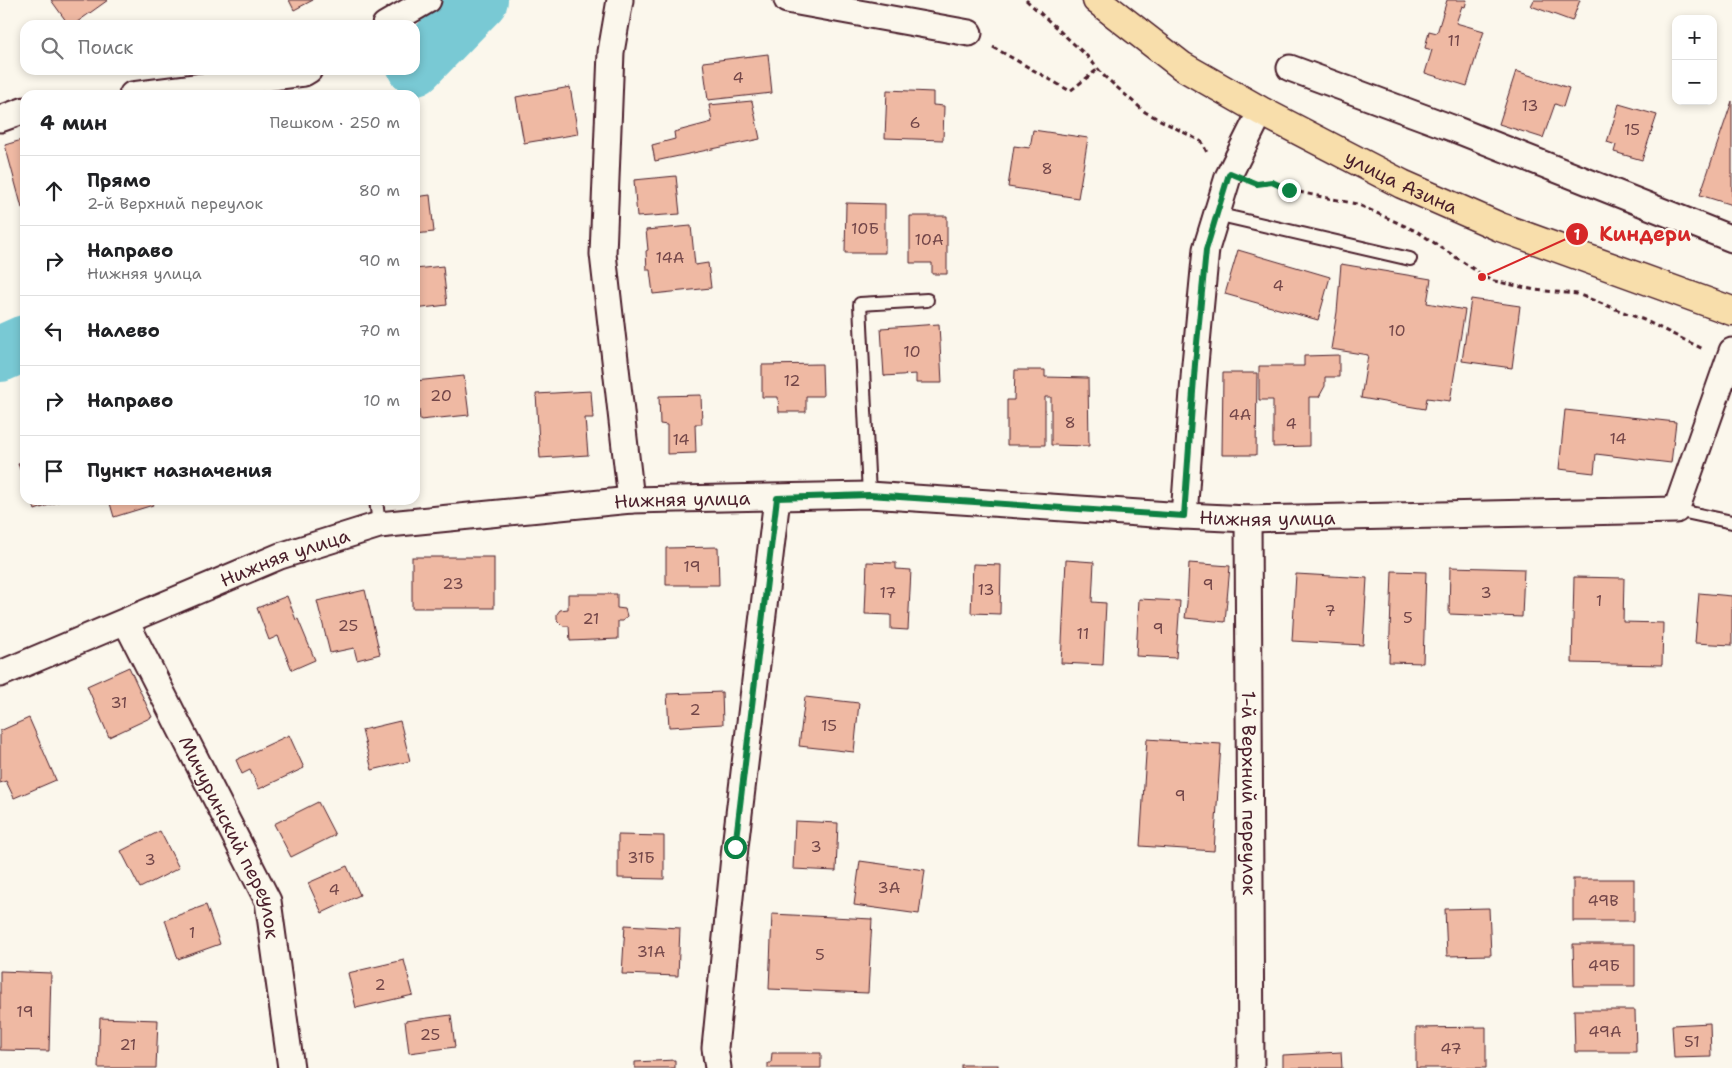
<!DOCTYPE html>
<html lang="ru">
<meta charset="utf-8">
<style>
:root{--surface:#fff;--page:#f2f2f2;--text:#202124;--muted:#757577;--line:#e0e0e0}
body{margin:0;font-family:"Shantell Sans",sans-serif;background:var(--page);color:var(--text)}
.controls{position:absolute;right:15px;top:15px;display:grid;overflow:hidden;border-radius:10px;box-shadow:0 2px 8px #0003}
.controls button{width:45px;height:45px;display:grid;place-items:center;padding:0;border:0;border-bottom:1px solid var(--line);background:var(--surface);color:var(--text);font:25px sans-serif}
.stop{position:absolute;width:15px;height:15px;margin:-11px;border:4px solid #0b8043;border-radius:50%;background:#fff}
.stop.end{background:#0b8043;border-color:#fff;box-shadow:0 1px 5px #0008}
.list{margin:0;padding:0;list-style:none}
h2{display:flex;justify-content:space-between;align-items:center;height:65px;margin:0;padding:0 20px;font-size:21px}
h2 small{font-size:16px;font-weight:400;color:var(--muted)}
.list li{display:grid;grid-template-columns:32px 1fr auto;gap:15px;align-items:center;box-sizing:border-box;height:70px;padding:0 20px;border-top:1px solid var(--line)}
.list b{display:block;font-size:19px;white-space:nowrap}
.list p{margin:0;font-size:16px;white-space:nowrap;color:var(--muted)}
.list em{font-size:16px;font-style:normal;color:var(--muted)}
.icon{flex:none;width:28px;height:28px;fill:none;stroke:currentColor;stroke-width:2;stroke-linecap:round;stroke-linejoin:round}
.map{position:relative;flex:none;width:1732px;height:1068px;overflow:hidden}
.search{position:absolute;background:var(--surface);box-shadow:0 2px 8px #0003;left:20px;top:20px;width:400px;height:55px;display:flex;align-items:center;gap:12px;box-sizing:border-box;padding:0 18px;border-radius:15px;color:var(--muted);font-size:19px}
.panel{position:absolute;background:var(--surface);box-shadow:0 2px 8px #0003;left:20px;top:90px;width:400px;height:415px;border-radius:15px}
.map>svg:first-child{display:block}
</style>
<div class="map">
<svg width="1732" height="1068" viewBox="0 0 1732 1068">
<rect width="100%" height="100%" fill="#fbf7ec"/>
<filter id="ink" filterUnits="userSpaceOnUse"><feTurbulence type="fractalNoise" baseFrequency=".02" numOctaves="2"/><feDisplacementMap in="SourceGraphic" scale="10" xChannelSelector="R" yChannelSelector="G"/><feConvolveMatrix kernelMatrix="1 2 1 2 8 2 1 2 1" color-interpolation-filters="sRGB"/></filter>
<g filter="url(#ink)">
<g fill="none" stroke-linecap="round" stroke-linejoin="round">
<g stroke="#79c9d4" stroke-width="56">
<path d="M415,67L480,0"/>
<path d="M0,354L25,343"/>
</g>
</g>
<g fill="#efb9a3" stroke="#4a1f2b">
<path d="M51,0H108L73,25H69Z"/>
<path d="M289,0H313L294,10Z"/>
<path d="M1447,0H1467L1465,7L1462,6L1456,23L1484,31L1467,86L1425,73L1432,50L1425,48L1429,31L1437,33Z"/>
<path d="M1534,0H1580L1572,21L1531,6Z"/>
<path d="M768,54L772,93L708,100L703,62Z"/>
<path d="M1516,71L1569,88L1563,107L1555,104L1543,138L1499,124Z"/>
<path d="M570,87L578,134L524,143L516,97Z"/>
<path d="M887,90L933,92V105L944,106L943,140L885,138Z"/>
<path d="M752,101L760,139L655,161L652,145L675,139L674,132L712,122L709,105Z"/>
<path d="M1732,101V205L1700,195Z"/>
<path d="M1619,104L1657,115L1642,160L1614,152L1616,145L1607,142Z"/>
<path d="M1033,130L1088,138L1078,198L1008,187L1014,146L1030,148Z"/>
<path d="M25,139V208H22L5,145Z"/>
<path d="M676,176L680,214L637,217L634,180Z"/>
<path d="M430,195L434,232L415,234V197Z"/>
<path d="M846,203L885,204V253H845Z"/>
<path d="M910,216H947V274H932V263H910Z"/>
<path d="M691,226L695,265L708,263L711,288L653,294L650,270H647L646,251L648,250L646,230Z"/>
<path d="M1238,250L1330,277L1318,320L1225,294Z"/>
<path d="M1341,264L1431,279L1427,303L1465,310L1450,401L1427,398L1425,409L1361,398L1368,355L1331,349L1337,312Z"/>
<path d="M443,266L447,305L415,309V269Z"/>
<path d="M1471,299L1520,306L1512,368L1462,361Z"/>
<path d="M939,324L942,383H916V374L884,376L881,328Z"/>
<path d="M1339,355V377H1325V386L1319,397H1309V446L1273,447V400H1259V366H1304V356Z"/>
<path d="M822,364L823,396H806V412H779L778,397H762V365Z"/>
<path d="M1015,370H1045V377L1088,378L1089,446L1051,445V397H1045V445H1007V400H1014Z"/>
<path d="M1223,373H1257L1256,455H1222Z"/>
<path d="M464,376L469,415L420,420L419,410L415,409V381Z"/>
<path d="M591,391L593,418H585L588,455L540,458L536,394Z"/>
<path d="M701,395L702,424H695L696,453L667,454V425L660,424L659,396Z"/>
<path d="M1565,410L1676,422L1671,463L1596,454L1594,473L1559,469Z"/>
<path d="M25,461V482L18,464Z"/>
<path d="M32,500H63L35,510Z"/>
<path d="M109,500H151L153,505L114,517Z"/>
<path d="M718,547L719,585H666V548Z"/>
<rect x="412" y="557" width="82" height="51"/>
<path d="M1066,560L1094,562L1092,602L1106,603L1103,665L1061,663Z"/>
<path d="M867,562L896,563V569L911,570L908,630L891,629V615L865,614Z"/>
<path d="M1189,563L1230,566L1225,622L1185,618L1187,603Z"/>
<path d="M973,564L1001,565L1000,614L971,613Z"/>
<path d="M1450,567L1524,569L1522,617L1449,614Z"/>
<path d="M1392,571L1426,572L1423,663L1389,662Z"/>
<path d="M1296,574L1367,578L1363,645L1292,641Z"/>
<path d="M1574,577L1624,578L1623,622L1663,623L1662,665L1572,663Z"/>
<path d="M365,590L380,654L357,660L354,648L330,653L317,601Z"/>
<path d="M1699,593L1732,596V645L1695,643Z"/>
<path d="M568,594H617V608L625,609L627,616L623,621H618V639L570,641L569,626H563L557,620V614L560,610L568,609Z"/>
<path d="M287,596L296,620L298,619L315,660L292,670L278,636L269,640L257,608Z"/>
<path d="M1139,599L1180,601L1176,658L1136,656Z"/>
<path d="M129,667L152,717L109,737L87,686Z"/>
<path d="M722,692L723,724L669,727L667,694Z"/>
<path d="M805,697L859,703L854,752L799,746Z"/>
<path d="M29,718L56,780L14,798L6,781L0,783V731Z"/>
<path d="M400,721L410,761L372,770L362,730Z"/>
<path d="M289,735L304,768L259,789L250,770L242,774L236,760Z"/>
<path d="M1147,739L1221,744L1214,851L1140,846Z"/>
<path d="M318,802L335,835L291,857L274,824Z"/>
<path d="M795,821L838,823L836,871L793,869Z"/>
<path d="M160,831L179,868L140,888L121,851Z"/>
<path d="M618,835L664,836V879L618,878Z"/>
<path d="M860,861L925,870L919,914L854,905Z"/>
<path d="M347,866L360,895L322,913L308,883Z"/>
<rect x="1573" y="879" width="61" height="42"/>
<path d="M206,905L220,944L178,959L165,920Z"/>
<path d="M1489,908L1491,955L1447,956L1445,909Z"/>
<path d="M772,914L872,919L868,993L769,989Z"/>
<path d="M625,925L680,928L678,976L622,974Z"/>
<path d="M1573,944H1635V986H1574Z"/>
<path d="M404,960L413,995L356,1008L348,973Z"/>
<path d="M0,971L51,973L49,1051L0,1050Z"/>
<path d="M1574,1010H1635L1636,1052H1575Z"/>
<path d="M451,1015L455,1047L409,1053L405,1021Z"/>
<path d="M100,1018L158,1020L156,1068H98Z"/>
<path d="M1710,1023L1711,1057L1674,1058L1672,1025Z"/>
<path d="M1486,1027V1068H1416V1028Z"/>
<path d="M1341,1052L1342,1068H1283V1055Z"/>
<path d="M772,1053H821V1068H768V1063H771Z"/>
<path d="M675,1060V1068H635V1062Z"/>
<rect x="961" y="1065" width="37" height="3"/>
</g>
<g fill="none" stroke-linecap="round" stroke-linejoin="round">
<g stroke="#4a1f2b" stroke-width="16">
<g id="service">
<path d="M1216,214L1410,259"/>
<path d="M869,495L860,304L927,300"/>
<path d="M376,500L379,525"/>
<path d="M1676,510L1732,522"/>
</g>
</g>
<g stroke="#4a1f2b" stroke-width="29">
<g id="minor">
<path d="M620,0L611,52L603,254L631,500"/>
<path d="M787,0L969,33"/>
<path d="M385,25L428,0"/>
<path d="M1290,68L1452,128L1732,239"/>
<path d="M132,95L304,73L309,70"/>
<path d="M0,119L25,110"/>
<path d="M1184,516L1195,364L1206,249L1228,177L1261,111"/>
<path id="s1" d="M1248,519L1251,1068"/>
<path id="s2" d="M126,622L268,901L291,1068"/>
<path id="s3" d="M0,674L280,556L379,525L631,500L869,495L1184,516L1248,519L1676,510L1732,351"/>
<path d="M718,1068L715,1048L735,847L777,498"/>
</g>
</g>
<g stroke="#4a1f2b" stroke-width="31">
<g id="primary">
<path id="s4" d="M1097,0L1182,66L1261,111L1402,184L1500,227L1732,311"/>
</g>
</g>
<g stroke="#4a1f2b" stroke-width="3" stroke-dasharray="5 4" stroke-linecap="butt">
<path d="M1026,0L1087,56L1104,76L1145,112L1202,142L1208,155"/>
<path d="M993,47L1070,91L1098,69"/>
<path d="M1256,184L1272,182L1289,190L1357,204L1418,232L1490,280L1535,290L1577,294L1644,320L1703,349"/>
</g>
<use href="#service" stroke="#fbf7ec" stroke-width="12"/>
<use href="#minor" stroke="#fbf7ec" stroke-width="25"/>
<use href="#primary" stroke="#f8deab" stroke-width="28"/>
</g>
</g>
<g fill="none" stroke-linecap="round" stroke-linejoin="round" filter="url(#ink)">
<path stroke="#0b8043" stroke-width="6" d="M735,847L777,498L869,495L1184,516L1195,364L1206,250L1228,177L1230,173L1257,184L1272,182L1289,190"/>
</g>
<g text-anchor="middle" stroke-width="4.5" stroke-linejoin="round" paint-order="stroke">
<g font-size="16" fill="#734649">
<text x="1454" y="46">11</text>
<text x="738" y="83">4</text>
<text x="1530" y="111">13</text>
<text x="915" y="128">6</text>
<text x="1632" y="135">15</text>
<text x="1047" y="174">8</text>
<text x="865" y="234">10Б</text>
<text x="929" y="245">10А</text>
<text x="670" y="263">14А</text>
<text x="1278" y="291">4</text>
<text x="1397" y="336">10</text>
<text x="912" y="357">10</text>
<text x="792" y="386">12</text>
<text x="441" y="401">20</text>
<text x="1240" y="420">4А</text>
<text x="1070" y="428">8</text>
<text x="1291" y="429">4</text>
<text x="1618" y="444">14</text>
<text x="681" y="445">14</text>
<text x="692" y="572">19</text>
<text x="453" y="589">23</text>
<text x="1208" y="590">9</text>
<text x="986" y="595">13</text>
<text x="888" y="598">17</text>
<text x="1486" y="598">3</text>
<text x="1599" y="606">1</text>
<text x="1330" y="616">7</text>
<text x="1408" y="623">5</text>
<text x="591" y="624">21</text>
<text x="348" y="631">25</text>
<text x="1158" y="634">9</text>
<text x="1083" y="639">11</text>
<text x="119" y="708">31</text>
<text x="695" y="715">2</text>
<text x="829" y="731">15</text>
<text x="1180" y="801">9</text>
<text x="816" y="852">3</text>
<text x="641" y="863">31Б</text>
<text x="150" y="865">3</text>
<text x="889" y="893">3А</text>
<text x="334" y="895">4</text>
<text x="1603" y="906">49В</text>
<text x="192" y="938">1</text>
<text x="651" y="957">31А</text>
<text x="820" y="960">5</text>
<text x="1604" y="971">49Б</text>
<text x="380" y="990">2</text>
<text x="25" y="1017">19</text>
<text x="1605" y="1037">49А</text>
<text x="430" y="1040">25</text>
<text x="1692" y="1047">51</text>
<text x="128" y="1050">21</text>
<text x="1451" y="1054">47</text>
</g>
<g font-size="19" fill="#4a1f2b" stroke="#fbf7ec">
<text dy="7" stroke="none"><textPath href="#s4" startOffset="356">улица Азина</textPath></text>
<text dy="7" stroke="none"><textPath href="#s3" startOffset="712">Нижняя улица</textPath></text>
<text dy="7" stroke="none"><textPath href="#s3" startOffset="1298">Нижняя улица</textPath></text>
<text dy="7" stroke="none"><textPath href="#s3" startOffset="308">Нижняя улица</textPath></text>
<text dy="7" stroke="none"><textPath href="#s1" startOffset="274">1-й Верхний переулок</textPath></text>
<text dy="7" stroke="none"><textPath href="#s2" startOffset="240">Мичуринский переулок</textPath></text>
</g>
</g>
<path fill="none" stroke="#d62828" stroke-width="2" d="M1482 277L1577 234"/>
<g fill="#d62828" stroke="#fbf7ec" stroke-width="2">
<circle cx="1482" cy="277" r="5"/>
<circle cx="1577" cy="234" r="12"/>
</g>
<g font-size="15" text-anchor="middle" font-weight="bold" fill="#fff">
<text x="1577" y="240">1</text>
</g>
<g font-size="20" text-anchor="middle" font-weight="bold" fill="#d62828" stroke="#fbf7ec" stroke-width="4.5" stroke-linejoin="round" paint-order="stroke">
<text x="1645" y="241">Киндери</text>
</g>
</svg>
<div class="controls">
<button>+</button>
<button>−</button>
</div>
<div class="stop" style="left:735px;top:847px"></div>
<div class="stop end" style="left:1289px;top:190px"></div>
<div class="search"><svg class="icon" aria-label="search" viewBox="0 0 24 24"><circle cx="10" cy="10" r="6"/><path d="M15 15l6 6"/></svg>Поиск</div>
<section class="panel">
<h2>4 мин<small>Пешком · 250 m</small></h2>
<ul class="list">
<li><svg class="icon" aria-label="ahead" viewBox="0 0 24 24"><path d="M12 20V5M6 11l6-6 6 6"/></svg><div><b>Прямо</b><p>2-й Верхний переулок</p></div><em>80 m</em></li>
<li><svg class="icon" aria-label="right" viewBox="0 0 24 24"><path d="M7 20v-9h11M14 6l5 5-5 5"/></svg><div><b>Направо</b><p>Нижняя улица</p></div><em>90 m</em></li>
<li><svg class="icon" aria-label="left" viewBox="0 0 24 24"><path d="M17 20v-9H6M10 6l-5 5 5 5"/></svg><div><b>Налево</b></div><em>70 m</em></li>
<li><svg class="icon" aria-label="right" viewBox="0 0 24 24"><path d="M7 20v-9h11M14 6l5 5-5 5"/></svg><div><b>Направо</b></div><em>10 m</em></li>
<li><svg class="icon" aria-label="arrive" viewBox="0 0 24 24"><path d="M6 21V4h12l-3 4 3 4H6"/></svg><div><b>Пункт назначения</b></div></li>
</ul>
</section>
</div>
